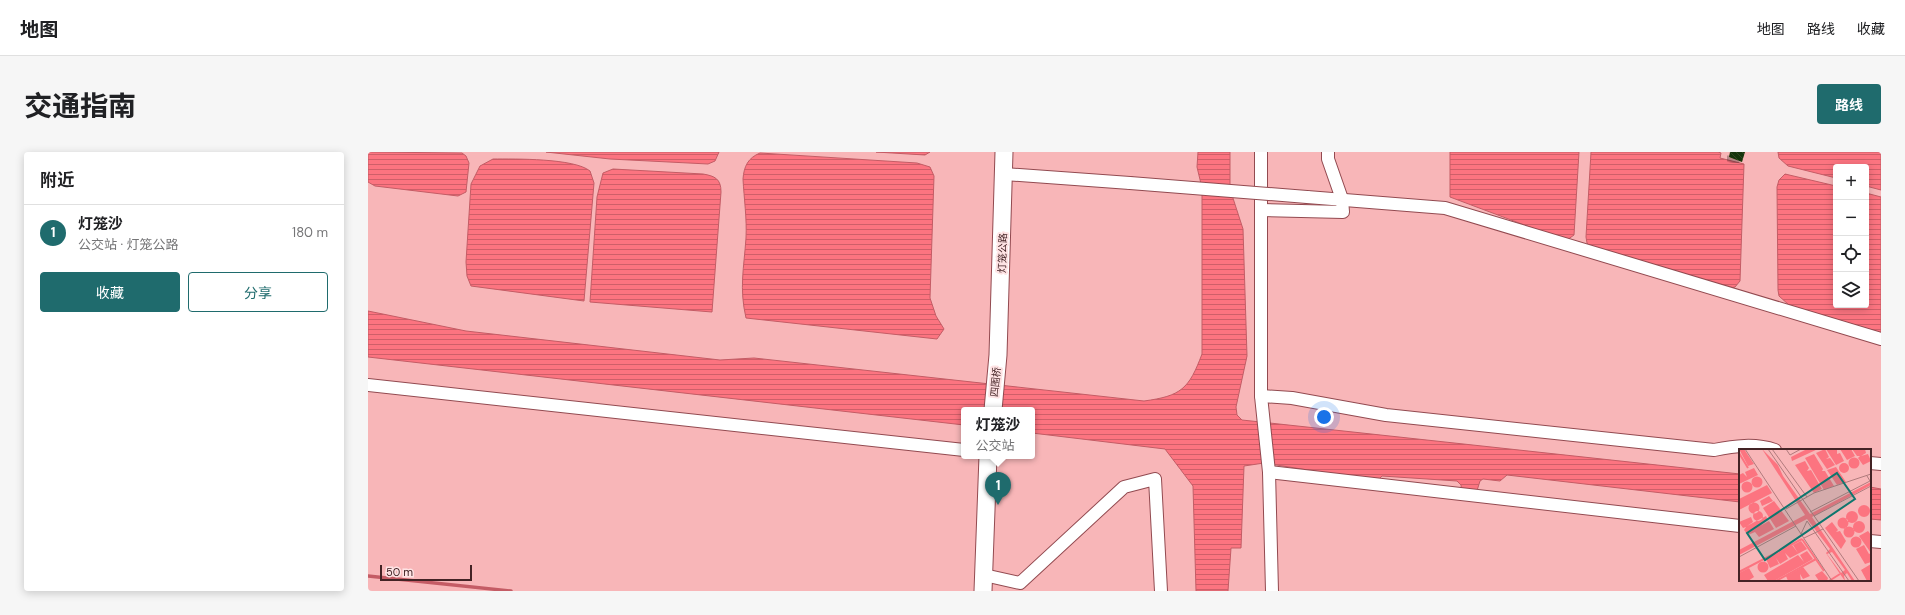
<!DOCTYPE html>
<html lang="zh">
<meta charset="utf-8">
<style>
:root{--surface:#fff;--page:#f6f6f6;--text:#202124;--muted:#757577;--line:#e0e0e0;--accent:#1f6b6d}
body{margin:0;font-family:"DM Sans","Noto Sans SC",sans-serif;background:var(--page);color:var(--text)}
.controls{position:absolute;right:12px;top:12px;display:grid;overflow:hidden;border-radius:4px;box-shadow:0 2px 10px #0003}
.controls button{width:36px;height:36px;display:grid;place-items:center;padding:0;border:0;border-bottom:1px solid var(--line);background:var(--surface);color:var(--text);font:20px sans-serif}
.scale{position:absolute;left:12px;bottom:10px;width:92px;box-sizing:border-box;padding-left:4px;border:2px solid #432325;border-top:0;font-size:11px;line-height:14px;white-space:nowrap;color:#432325;-webkit-text-stroke:3px #fee3e4;paint-order:stroke}
.you{position:absolute;left:956px;top:265px;width:14px;height:14px;margin:-10px;border:3px solid #fff;border-radius:50%;background:#1a73e8;box-shadow:0 0 0 6px #1a73e833}
.badge{display:grid;place-items:center;width:26px;height:26px;border-radius:50%;background:var(--accent);color:#fff;font-size:13px;font-weight:700}
.pin{position:absolute;translate:-50% -33px;filter:drop-shadow(0 1px 2px #0008)}
.pin::after{content:'';position:absolute;top:21px;width:14px;height:12px;background:inherit;clip-path:polygon(0 0,100% 0,50% 100%)}
.popup{position:absolute;left:593px;top:255px;width:74px;height:52px;box-sizing:border-box;display:grid;place-content:center;border-radius:4px;background:var(--surface);filter:drop-shadow(0 1px 3px #0005);font-size:13px;white-space:nowrap;color:var(--muted)}
.popup b{font-size:15px;color:var(--text)}
.popup::after{content:'';position:absolute;left:50%;top:100%;margin-left:-8px;border:8px solid transparent;border-top-color:var(--surface)}
.list{margin:0;padding:0;list-style:none}
h2{display:flex;justify-content:space-between;align-items:center;height:52px;margin:0;padding:0 16px;font-size:17px}
h2 small{font-size:13px;font-weight:400;color:var(--muted)}
.list li{display:grid;grid-template-columns:26px 1fr auto;gap:12px;align-items:center;box-sizing:border-box;height:56px;padding:0 16px;border-top:1px solid var(--line)}
.list b{display:block;font-size:15px;white-space:nowrap}
.list p{margin:0;font-size:13px;white-space:nowrap;color:var(--muted)}
.list em{font-size:13px;font-style:normal;color:var(--muted)}
.actions{display:flex;gap:8px;padding:12px 16px}
.actions a{flex:1;padding:9px 0;border:1px solid var(--accent);border-radius:4px;text-align:center;font-size:14px;color:var(--accent)}
.actions .main{background:var(--accent);color:#fff}
.icon{flex:none;width:22px;height:22px;fill:none;stroke:currentColor;stroke-width:2;stroke-linecap:round;stroke-linejoin:round}
.map{position:relative;flex:none;width:1513px;height:439px;overflow:hidden;border-radius:4px}
header{display:flex;align-items:center;gap:24px;box-sizing:border-box;height:56px;padding:0 20px;background:var(--surface);border-bottom:1px solid var(--line)}
header strong{font-size:19px}
nav{display:flex;gap:22px;margin-inline-start:auto;font-size:14px}
.intro{display:flex;align-items:center;justify-content:space-between;box-sizing:border-box;height:96px;padding:0 24px}
h1{margin:0;font-size:28px}
.button{padding:10px 18px;border-radius:4px;background:var(--accent);color:#fff;font-size:14px;font-weight:700}
main{display:flex;gap:24px;padding:0 24px}
aside{flex:1;background:var(--surface);border-radius:4px;box-shadow:0 2px 10px #0003}
.map>svg:first-child{display:block}
</style>
<header>
<strong>地图</strong>
<nav><a>地图</a><a>路线</a><a>收藏</a></nav>
</header>
<div class="intro"><h1>交通指南</h1><a class="button">路线</a></div>
<main>
<aside>
<h2>附近<small></small></h2>
<ul class="list">
<li><span class="badge">1</span><div><b>灯笼沙</b><p>公交站 · 灯笼公路</p></div><em>180 m</em></li>
</ul>
<div class="actions"><a class="main">收藏</a><a>分享</a></div>
</aside>
<div class="map">
<svg width="1513" height="439" viewBox="0 0 1513 439">
<defs>
<pattern id="water-rules" width="6" height="5" patternUnits="userSpaceOnUse"><rect width="6" height="5" fill="#fc7480"/><path d="M0 2.5h6" fill="none" stroke="#ce5f69"/></pattern>
<pattern id="building-back-hatch" width="6" height="6" patternUnits="userSpaceOnUse"><rect width="6" height="6" fill="#173407"/><path d="M-1 5l2 2M0 0l6 6M5-1l2 2" fill="none" stroke="#314922"/></pattern>
<filter id="shadow"><feDropShadow dx="-3.5" dy="3.5" stdDeviation="0" flood-color="#0004"/></filter>
</defs>
<rect width="100%" height="100%" fill="#f8b6b8"/>
<g fill="url(#water-rules)" stroke="#c45c65">
<path d="M0,0L94,1L98,4L101,11L98,40L90,44L7,34L0,30Z"/>
<path d="M178,0H351L347,9L340,12L242,7Z"/>
<path d="M508,0H562L557,3Z"/>
<path d="M830,0H862V37L875,77L879,204L868,255L869,263L874,268L1372,322V350L1139,323L1132,329L1115,327L1112,329L1107,345L1094,341L1093,333L1089,329L1014,324L1009,329L896,311L876,314L873,396H863L860,439H828L825,334L797,297L664,281V258H596V273L0,205V159L98,179L352,208L386,206L776,249C813,244 821,237 834,202V36L829,15Z"/>
<path d="M1082,0H1211L1206,83L1199,88L1191,86L1082,45Z"/>
<path d="M1223,0H1350L1353,1L1352,6L1376,12L1372,129L1367,135L1363,136L1223,96L1219,91L1218,85Z"/>
<path d="M1410,0H1513V38L1498,34V15H1468V26L1420,14L1411,6Z"/>
<path d="M392,1L549,11L562,15L566,24L562,146L568,164L576,177L569,187L378,166C371,136 376,116 378,86C379,67 376,46 375,27C376,14 380,6 392,1Z"/>
<path d="M125,7C147,7 206,6 222,19L226,31L216,149L103,134L99,124L98,110L103,32L112,14Z"/>
<path d="M245,17L335,22C347,24 353,27 353,40L344,160L222,150L229,45L235,21Z"/>
<path d="M1417,22L1468,34V153H1498V41L1513,45V181L1421,153L1411,144L1410,138L1409,35L1411,28Z"/>
<path d="M1502,335L1513,337V368L1502,367Z"/>
</g>
<g fill="none" stroke-linecap="round" stroke-linejoin="round">
<path stroke="#c45c65" stroke-width="3.5" d="M0,424L143,439"/>
</g>
<path fill="url(#building-back-hatch)" filter="url(#shadow)" d="M1362,0H1377L1374,10L1361,5Z"/>
<g fill="none" stroke-linecap="round" stroke-linejoin="round">
<g stroke="#924a50" stroke-width="14">
<g id="street">
<path d="M893,0V244L901,320L904,439"/>
<path d="M636,22L762,31"/>
<path d="M939,45L1077,56L1513,187"/>
<path d="M893,58L975,60L974,47L960,7V0"/>
<path d="M0,233L596,298"/>
<path d="M893,244L924,246L1018,263L1346,298C1366,294 1387,291 1407,298"/>
<path d="M1502,311L1513,312"/>
<path d="M901,320L1372,374"/>
<path d="M1502,389L1513,390"/>
<path d="M616,423L652,431L756,335L787,327L793,439"/>
</g>
</g>
<g stroke="#924a50" stroke-width="19">
<g id="secondary">
<path d="M625,258L630,203L636,0"/>
<path d="M615,439L620,304"/>
</g>
</g>
<use href="#street" stroke="#fff" stroke-width="12"/>
<use href="#secondary" stroke="#fff" stroke-width="17"/>
<g stroke="#924a50" stroke-width="14" stroke-linecap="butt">
<path id="street-bridge" d="M762,31L939,45"/>
</g>
<use href="#street-bridge" stroke="#fff" stroke-width="12"/>
</g>
<g text-anchor="middle" stroke-width="4" stroke-linejoin="round" paint-order="stroke">
<g font-size="10" fill="#432325" stroke="#fee3e4">
<text transform="translate(634 101) rotate(-88)" y="4">灯笼公路</text>
<text transform="translate(627 230) rotate(-84)" y="4">四围桥</text>
</g>
</g>
<g transform="translate(1371 297)">
<rect width="132" height="132" fill="#f8b6b8"/>
<path d="M0,0H5L15,15L9,17ZM23,0L39,16L44,27L71,65L132,33V36L73,68L116,132H113L108,124L105,127L106,132L101,125L87,104L91,100L68,70L0,106V101L66,66ZM93,103L106,121L102,124L88,105ZM68,0H79L53,12L52,8ZM86,0L90,8L87,10L91,9L96,16L88,20L77,4ZM87,0H98V5L101,4L105,12L97,16ZM101,0H112L116,7L108,11ZM126,0L127,4L122,7L129,5L132,12L124,16L119,9L121,7H118L113,0ZM75,5L84,20L83,22H86L95,37L85,41L66,9ZM109.5 14a5.5 5.5 0 1 1 11 0a5.5 5.5 0 1 1-11 0ZM66,12L70,19L68,22L72,21L83,40L75,44L56,16ZM100 19a5 5 0 1 1 10 0a5 5 0 1 1-10 0ZM97,18L107,33L98,36L88,21ZM15,19L19,26L0,35V26L4,24L8,28L6,23ZM12.5 33a5.5 5.5 0 1 1 11 0a5.5 5.5 0 1 1-11 0ZM2.5 38a5.5 5.5 0 1 1 11 0a5.5 5.5 0 1 1-11 0ZM28,36L33,44L0,61V50ZM30,47L34,52L23,57L21,52ZM35,52L50,72L37,79L24,59ZM9.5 59a5.5 5.5 0 1 1 11 0a5.5 5.5 0 1 1-11 0ZM119 62a6 6 0 1 1 12 0a6 6 0 1 1-12 0ZM14 67a5 5 0 1 1 10 0a5 5 0 1 1-10 0ZM107 68a6 6 0 1 1 12 0a6 6 0 1 1-12 0ZM27,67L29,71L21,77L30,72L35,80L20,88L16,83L9,86L5,81L7,78L4,79L0,73L12,68L14,73L8,77ZM98.5 74a5.5 5.5 0 1 1 11 0a5.5 5.5 0 1 1-11 0ZM114 78a6 6 0 1 1 12 0a6 6 0 1 1-12 0ZM93,73L99,81L97,83L101,82L107,92L102,100L86,79ZM104.5 83a5.5 5.5 0 1 1 11 0a5.5 5.5 0 1 1-11 0ZM129,82L132,86V113L126,115L117,100L125,96L130,105L132,104L120,87ZM111.5 93a5.5 5.5 0 1 1 11 0a5.5 5.5 0 1 1-11 0ZM62,92L68,100L51,109L46,104L49,110L41,115L37,109L40,115L31,119L27,110L53,96L59,104L54,96ZM68,102L74,110L67,114L35,132H29L25,126L59,106L65,113L61,106ZM18.5 118a5.5 5.5 0 1 1 11 0a5.5 5.5 0 1 1-11 0ZM132,115V132H128L122,121ZM64,118L71,127L64,130L61,125L62,132H49L47,127ZM10,119L15,128L9,132H0V124ZM83,122L89,129L88,132H80L76,126Z" fill="#fc7480" fill-rule="evenodd"/>
<path fill="none" stroke="#fc7480" stroke-width="2" d="M0,4L9,19M63,90L85,122M0,123L63,90M37,132L77,110M90,132L101,125"/>
<path fill="none" stroke="#b07b7d" stroke-width="1" d="M6,0L93,132M29,0L120,132M33,0L68,48M47,0L51,6L62,0M47,60L75,44L132,25M71,63L131,32L128,27M75,67L132,37M62,85L68,72L110,132M65,89L84,80M0,108L57,77"/>
<path fill="#0f766e" fill-opacity="0.15" stroke="#0f766e" stroke-width="2" d="M98,24L116,50L26,111L8,84Z"/>
<rect width="132" height="132" fill="none" stroke="#432325" stroke-width="2"/>
</g>
</svg>
<div class="controls">
<button>+</button>
<button>−</button>
<button><svg class="icon" aria-label="locate" viewBox="0 0 24 24"><circle cx="12" cy="12" r="6"/><path d="M12 2v4M12 18v4M2 12h4M18 12h4"/></svg></button>
<button><svg class="icon" aria-label="layers" viewBox="0 0 24 24"><path d="M12 4l9 5-9 5-9-5zM3 14l9 5 9-5"/></svg></button>
</div>
<div class="scale">50 m</div>
<div class="you"></div>
<div class="pin badge" style="left:630px;top:353px">1</div>
<div class="popup"><b>灯笼沙</b>公交站</div>
</div>
</main>
